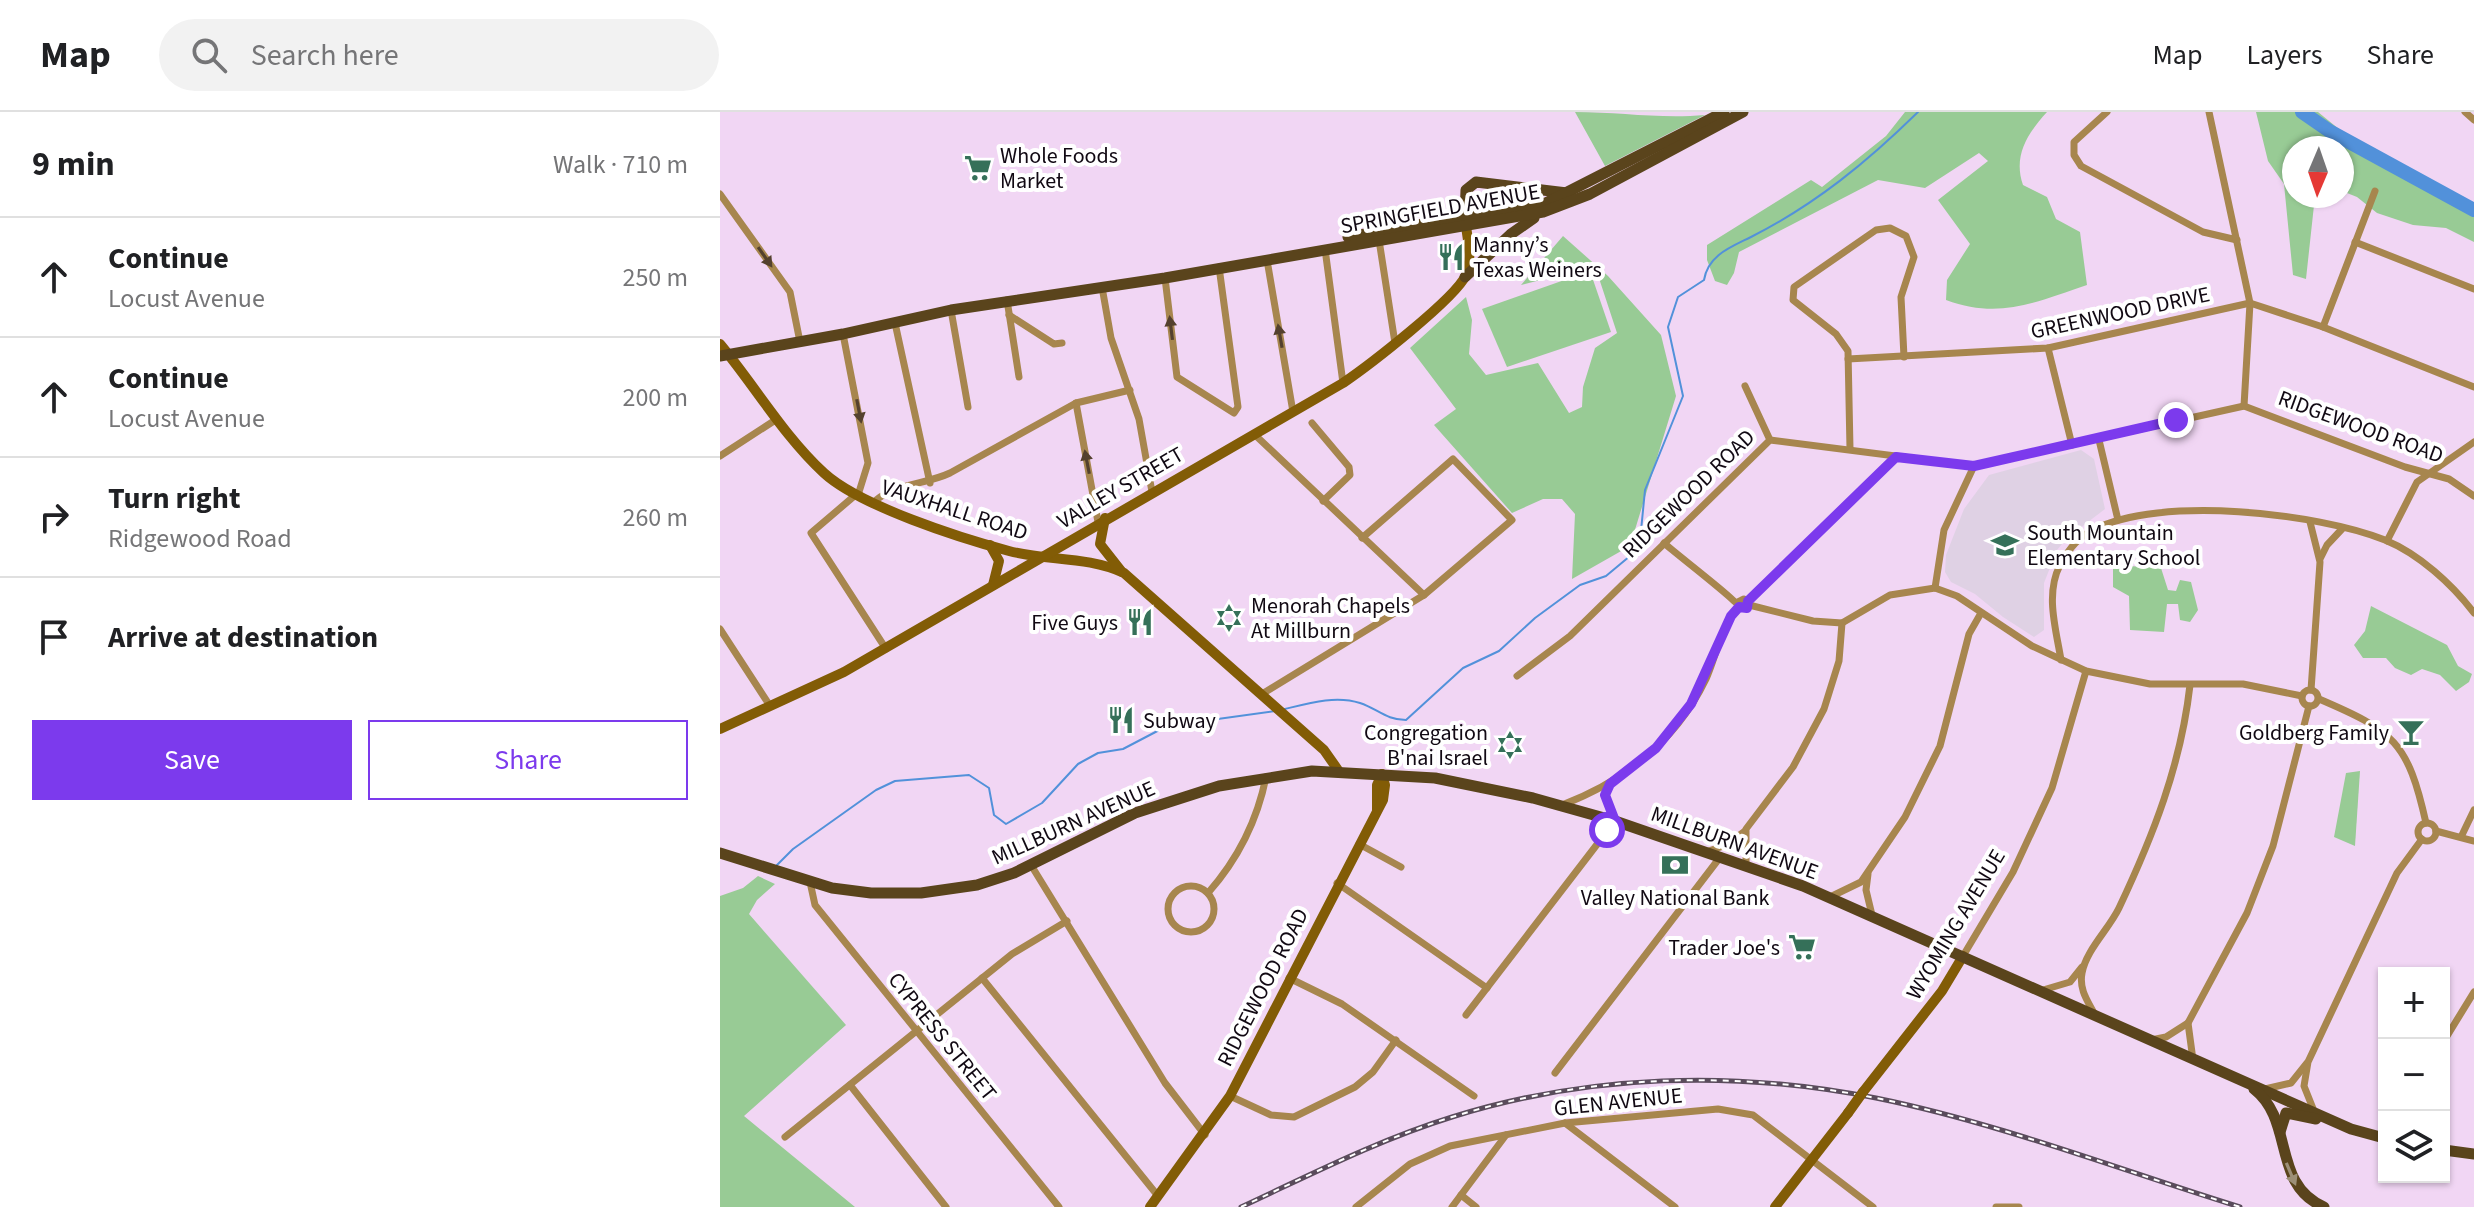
<!DOCTYPE html>
<meta charset="utf-8">
<style>
:root{--surface:#fff;--page:#f2f2f2;--text:#202124;--muted:#757577;--line:#e0e0e0;--accent:#7c3aed}
body{margin:0;font-family:"Source Sans 3",sans-serif;background:var(--page);color:var(--text)}
.controls{position:absolute;right:24px;bottom:24px;display:grid;overflow:hidden;border-radius:0px;box-shadow:0 2px 6px #0004}
.controls button{width:72px;height:72px;display:grid;place-items:center;padding:0;border:0;border-bottom:2px solid var(--line);background:var(--surface);color:var(--text);font:40px sans-serif}
.compass{position:absolute;left:1562px;top:24px;width:72px;height:72px;border-radius:50%;background:var(--surface);box-shadow:0 2px 6px #0004;rotate:182deg}
.stop{position:absolute;width:24px;height:24px;margin:-18px;border:6px solid #7c3aed;border-radius:50%;background:#fff}
.stop.end{background:#7c3aed;border-color:#fff;box-shadow:0 2px 8px #0008}
.list{margin:0;padding:0;list-style:none}
h2{display:flex;justify-content:space-between;align-items:center;height:104px;margin:0;padding:0 32px;font-size:34px}
h2 small{font-size:26px;font-weight:400;color:var(--muted)}
.list li{display:grid;grid-template-columns:52px 1fr auto;gap:24px;align-items:center;box-sizing:border-box;height:120px;padding:0 32px;border-top:2px solid var(--line)}
.list b{display:block;font-size:30px;white-space:nowrap}
.list p{margin:0;font-size:26px;white-space:nowrap;color:var(--muted)}
.list em{font-size:26px;font-style:normal;color:var(--muted)}
.actions{display:flex;gap:16px;padding:24px 32px}
.actions a{flex:1;padding:18px 0;border:2px solid var(--accent);border-radius:0px;text-align:center;font-size:28px;color:var(--accent)}
.actions .main{background:var(--accent);color:#fff}
.icon{flex:none;width:44px;height:44px;fill:none;stroke:currentColor;stroke-width:2;stroke-linecap:round;stroke-linejoin:round}
.map{position:relative;flex:none;width:1754px;height:1095px;overflow:hidden}
header{display:flex;align-items:center;gap:48px;box-sizing:border-box;height:112px;padding:0 40px;background:var(--surface);border-bottom:2px solid var(--line)}
header strong{font-size:38px}
nav{display:flex;gap:44px;margin-inline-start:auto;font-size:28px}
.search{width:560px;height:72px;background:var(--page);display:flex;align-items:center;gap:20px;box-sizing:border-box;padding:0 28px;border-radius:44px;color:var(--muted);font-size:30px}
main{display:flex}
aside{flex:1;background:var(--surface)}
.map>svg:first-child{display:block}
</style>
<header>
<strong>Map</strong>
<div class="search"><svg class="icon" aria-label="search" viewBox="0 0 24 24"><circle cx="10" cy="10" r="6"/><path d="M15 15l6 6"/></svg>Search here</div>
<nav><a>Map</a><a>Layers</a><a>Share</a></nav>
</header>
<main>
<aside>
<h2>9 min<small>Walk · 710 m</small></h2>
<ul class="list">
<li><svg class="icon" aria-label="ahead" viewBox="0 0 24 24"><path d="M12 20V5M6 11l6-6 6 6"/></svg><div><b>Continue</b><p>Locust Avenue</p></div><em>250 m</em></li>
<li><svg class="icon" aria-label="ahead" viewBox="0 0 24 24"><path d="M12 20V5M6 11l6-6 6 6"/></svg><div><b>Continue</b><p>Locust Avenue</p></div><em>200 m</em></li>
<li><svg class="icon" aria-label="right" viewBox="0 0 24 24"><path d="M7 20v-9h11M14 6l5 5-5 5"/></svg><div><b>Turn right</b><p>Ridgewood Road</p></div><em>260 m</em></li>
<li><svg class="icon" aria-label="arrive" viewBox="0 0 24 24"><path d="M6 21V4h12l-3 4 3 4H6"/></svg><div><b>Arrive at destination</b></div></li>
</ul>
<div class="actions"><a class="main">Save</a><a>Share</a></div>
</aside>
<div class="map">
<svg width="1754" height="1095" viewBox="0 0 1754 1095">
<rect width="100%" height="100%" fill="#f1d6f4"/>
<path fill="#dfd1e4" d="M1361,338L1374,347L1385,397L1347,426L1337,438L1324,471V518L1314,525L1283,505L1255,482L1231,470L1225,460L1226,443L1244,397L1269,363Z"/>
<g fill="#98cb95">
<path d="M855,0C899,0 940,7 985,3L885,54Z"/>
<path d="M1185,0H1327C1307,22 1293,44 1303,73L1327,85L1336,107L1360,120L1367,173C1316,190 1280,208 1226,188L1227,168L1250,132L1218,88L1268,49L1259,41L1205,76L1158,68L1019,140L1014,161L1007,173L995,169L987,148V133L1091,68L1102,75L1166,24Z"/>
<path d="M1536,0H1598L1641,35L1754,92V130L1726,116L1693,113L1657,101L1637,85L1622,79V36H1574V84H1595L1586,167L1573,163L1564,72L1548,49Z"/>
<path d="M843,124L888,164L941,223L956,284L910,434L852,467L855,402L842,387H823L792,401L714,313L736,297L690,236L746,185L752,208L749,242L766,263L818,251L849,301L862,295L863,275L875,236L897,221L875,154L801,173Z"/>
<path d="M870,159L891,220L787,255L762,197Z"/>
<path d="M1393,453L1441,456L1448,478L1456,479L1460,468L1471,470L1478,498L1470,510L1460,508L1458,492H1447L1444,520L1410,518L1409,484L1393,475Z"/>
<path d="M1651,494L1727,533L1738,554L1752,562L1749,570L1736,579L1720,563L1702,557L1691,563L1675,556L1666,546H1643L1634,533L1645,519Z"/>
<path d="M1640,659L1635,734L1614,725L1626,661Z"/>
<path d="M38,764L55,772L37,788L29,802L126,913L24,1004L135,1095H0V784L23,776Z"/>
</g>
<g fill="none" stroke-linecap="round" stroke-linejoin="round">
<g stroke="#5291da" stroke-width="2">
<path d="M565,597C589,591 616,583 640,591C658,597 666,608 686,608L743,556L779,539L815,506L860,473L886,464L910,444L920,429L925,378L963,284L948,215L958,185L984,168C988,143 1011,135 1031,125C1096,92 1147,50 1198,0"/>
<path d="M57,753L73,737L156,678L175,669L249,663L269,676L274,703L286,712L322,691L358,652L378,641L403,637L447,614L555,599"/>
</g>
<path stroke="#5291da" stroke-width="14" d="M1582,0L1611,20L1754,98"/>
<g stroke="#a7864e" stroke-width="7">
<path d="M1387,0L1354,30V43L1361,54L1483,120L1517,128"/>
<path d="M1489,0L1530,191L1524,294"/>
<path d="M1745,0L1754,8"/>
<path d="M0,82L70,180L80,230"/>
<path d="M659,128L675,231"/>
<path d="M1635,130L1754,177"/>
<path d="M605,137L623,271"/>
<path d="M547,148L573,300"/>
<path d="M445,166L457,265L514,301L518,295L499,155"/>
<path d="M382,175L391,226L419,307L432,380"/>
<path d="M287,188L299,265"/>
<path d="M231,198L248,295"/>
<path d="M289,203L334,232L342,231"/>
<path d="M175,211L210,371"/>
<path d="M1603,215L1655,79"/>
<path d="M123,222L148,351L139,380L91,421L166,537"/>
<path d="M1328,236L1352,333"/>
<path d="M1128,247L1328,236L1530,191L1603,215L1754,275"/>
<path d="M1025,274L1050,328"/>
<path d="M356,291L378,410"/>
<path d="M592,311L629,355L630,363L603,389"/>
<path d="M534,322L704,483"/>
<path d="M1379,328L1398,408"/>
<path d="M1130,337L1128,239L1116,222L1073,188L1074,175L1156,118L1170,116L1186,124L1194,145L1181,185L1184,245"/>
<path d="M0,344L57,307"/>
<path d="M152,392C170,372 205,373 230,361L356,291L410,278"/>
<path d="M1590,410L1600,450L1591,578"/>
<path d="M1667,429L1697,370L1754,330"/>
<path d="M944,431C956,442 1018,489 1020,496"/>
<path d="M1600,447L1607,433L1622,417"/>
<path d="M1215,476L1224,418L1254,354"/>
<path d="M1028,489L1176,345"/>
<path d="M1018,490L1024,487L1029,491"/>
<path d="M1029,493L1093,509L1122,511L1170,483L1215,476L1237,484L1312,534L1366,559L1430,572H1523L1582,584"/>
<path d="M0,517L50,594"/>
<path d="M1341,548C1336,517 1325,482 1340,453C1348,438 1358,425 1373,418C1440,383 1597,401 1665,428C1699,442 1732,472 1754,501"/>
<path d="M797,564L850,524L1050,328L1254,354L1524,294L1685,355L1729,367L1754,384"/>
<circle cx="1590" cy="586" r="8"/>
<path d="M542,582L704,483L792,408L733,347L642,426"/>
<path d="M1599,587C1674,619 1688,630 1706,711"/>
<path d="M842,693C905,669 956,629 986,567C997,542 1000,516 1019,495"/>
<circle cx="1707" cy="720" r="9"/>
<path d="M1716,719L1754,729"/>
<path d="M1742,723L1754,698"/>
<path d="M639,732L681,755"/>
<path d="M989,739L1006,733L1025,719"/>
<path d="M1026,752V717L1073,655L1104,597L1119,549L1122,511"/>
<path d="M311,753L445,971L485,1023"/>
<path d="M1148,762L1146,778L1152,803"/>
<path d="M90,770L95,793L339,1095"/>
<path d="M617,771L767,876"/>
<circle cx="471" cy="797" r="23"/>
<path d="M488,781C518,747 537,710 546,665"/>
<path d="M1110,785L1141,770L1185,705L1220,634L1249,522L1261,501"/>
<path d="M1243,844L1293,760L1332,676L1366,559"/>
<path d="M262,866L438,1084"/>
<path d="M569,866L622,892L754,984"/>
<path d="M1323,878L1350,870L1362,855"/>
<path d="M1374,901C1367,888 1359,877 1362,861C1366,838 1389,817 1399,796C1433,724 1461,653 1470,573"/>
<path d="M746,903L895,709L885,683L890,672"/>
<path d="M1431,928L1446,925L1468,911"/>
<path d="M1724,929L1754,880"/>
<path d="M1473,948L1468,911L1527,801L1553,734L1589,594"/>
<path d="M835,961L1001,744"/>
<path d="M130,973L226,1095"/>
<path d="M1545,977L1571,971L1587,951"/>
<path d="M510,984L551,1003L574,1005L635,975L653,960L676,928"/>
<path d="M1594,999L1584,974L1588,950L1677,761L1702,727"/>
<path d="M845,1011L955,1095"/>
<path d="M65,1025L292,842L347,809"/>
<path d="M741,1083L756,1095"/>
<path d="M636,1095L690,1052L730,1034L845,1011L998,997L1033,1003L1153,1095"/>
<path d="M732,1095L786,1023"/>
<path d="M1276,1095H1299"/>
</g>
<g stroke="#825c06" stroke-width="10">
<path d="M0,232C35,274 63,323 104,361C140,394 240,426 289,439C327,449 367,444 404,461L604,638L618,658"/>
<path d="M385,406L380,432L402,460"/>
<path d="M270,433L279,449L273,473"/>
<path d="M0,617L124,560L623,271C648,254 735,187 746,163C753,146 747,125 745,107"/>
<path d="M657,698V673L662,662"/>
<path d="M1143,980L1222,879L1243,844"/>
<path d="M430,1095L510,984L663,688L665,673L662,662"/>
<path d="M1055,1095L1128,1001"/>
</g>
<g stroke="#5a441c" stroke-width="11">
<path d="M745,106L746,78L756,70L847,81"/>
<path d="M628,125L826,91L1004,0"/>
<path d="M745,165L791,122L814,106"/>
<path d="M0,244L123,222L231,198L445,166L823,100L870,82L1023,0"/>
<path d="M0,741L112,776L151,781H201L257,773L294,761L415,701L499,674L592,659L715,666L813,686L895,709L1083,774L1631,1017L1664,1026"/>
<path d="M1534,977C1575,1009 1551,1072 1604,1095"/>
<path d="M1560,1020L1566,1001L1596,1007"/>
<path d="M1724,1038L1754,1042"/>
</g>
<g stroke="#5a4c5c" stroke-width="5">
<path id="rail" d="M521,1095C590,1063 658,1028 732,1005C869,962 1015,958 1156,986C1279,1011 1400,1058 1520,1095"/>
</g>
<use href="#rail" stroke="#fff" stroke-width="2" stroke-dasharray="6" stroke-linecap="butt"/>
<path stroke="#825c06" stroke-width="10" d="M1128,1001L1143,980"/>
</g>
<defs><path id="oneway-solid" d="M-6-.8H1V-3.2L6.5 0L1 3.2V.8H-6Z" transform="scale(2)"/></defs>
<g fill="#54412e">
<use href="#oneway-solid" transform="translate(45 145) rotate(55)"/>
<use href="#oneway-solid" transform="translate(451 216) rotate(-97)"/>
<use href="#oneway-solid" transform="translate(560 224) rotate(-100)"/>
<use href="#oneway-solid" transform="translate(139 299) rotate(79)"/>
<use href="#oneway-solid" transform="translate(367 350) rotate(-101)"/>
</g>
<use fill="#9c8f77" href="#oneway-solid" transform="translate(1571 1062) rotate(67)"/>
<g fill="none" stroke-linecap="round" stroke-linejoin="round">
<path stroke="#7c3aed" stroke-width="10" d="M887,718L895,709L885,683L890,672L936,636L971,592L1011,504L1019,495L1027,496L1028,489L1176,345L1254,354L1456,308"/>
</g>
<defs>
<g id="supermarket-bare" transform="scale(2.16)"><path d="M-6-5.5h2.5l.6 2H6L4.5 2H-2.5L-4.4-4H-6ZM-1.5 3.2a1.3 1.3 0 1 0 .1 0ZM3 3.2a1.3 1.3 0 1 0 .1 0Z" fill="#357059" stroke="#fff" stroke-width="2.5" paint-order="stroke"/></g>
<g id="restaurant-bare" transform="scale(2.16)"><path d="M-5-6h1v4h1v-4h1v4h1v-4h1v5L-1.5 .5V6h-2V.5L-5-1ZM5-6V6H3V1.5H1.5Q1.5-4 5-6Z" fill="#357059" stroke="#fff" stroke-width="2.5" paint-order="stroke"/></g>
<g id="school-bare" transform="scale(2.16)"><path d="M0-5L7-2L0 1L-7-2ZM-4 1L0 2.5L4 1V4Q0 6-4 4Z" fill="#357059" stroke="#fff" stroke-width="2.5" paint-order="stroke"/></g>
<g id="synagogue-bare" transform="scale(2.16)"><path d="M0-6.5L5.6 3.2H-5.6ZM0 6.5L5.6-3.2H-5.6Z" fill="#357059" stroke="#fff" stroke-width="2.5" paint-order="stroke"/></g>
<g id="bar-bare" transform="scale(2.16)"><path d="M-6-5H6L.8 .8V4.5H3.5V6h-7V4.5H-.8V.8Z" fill="#357059" stroke="#fff" stroke-width="2.5" paint-order="stroke"/></g>
<g id="bank-bare" transform="scale(2.16)"><path d="M-6-4H6V4H-6ZM0-2.3a2.3 2.3 0 1 0 0 4.6a2.3 2.3 0 1 0 0-4.6Z" fill="#357059" stroke="#fff" stroke-width="2.5" paint-order="stroke"/></g>
</defs>
<g fill-rule="evenodd">
<use href="#supermarket-bare" x="258" y="56"/>
<use href="#restaurant-bare" x="731" y="145"/>
<use href="#school-bare" x="1285" y="433"/>
<use href="#synagogue-bare" x="509" y="506"/>
<use href="#restaurant-bare" x="420" y="510"/>
<use href="#restaurant-bare" x="401" y="608"/>
<use href="#bar-bare" x="1691" y="620"/>
<use href="#synagogue-bare" x="790" y="633"/>
<use href="#bank-bare" x="955" y="753"/>
<use href="#supermarket-bare" x="1082" y="835"/>
</g>
<g text-anchor="middle" stroke-width="8" stroke-linejoin="round" paint-order="stroke">
<g font-size="22" fill="#110913" stroke="#fff" text-anchor="start">
<text x="280" y="51">Whole Foods<tspan x="280" dy="25">Market</tspan></text>
<text x="753" y="140">Manny’s<tspan x="753" dy="25">Texas Weiners</tspan></text>
<text x="1307" y="428">South Mountain<tspan x="1307" dy="25">Elementary School</tspan></text>
<text x="531" y="501">Menorah Chapels<tspan x="531" dy="25">At Millburn</tspan></text>
<text x="398" y="518" text-anchor="end">Five Guys</text>
<text x="423" y="616">Subway</text>
<text x="768" y="628" text-anchor="end">Congregation<tspan x="768" dy="25">B'nai Israel</tspan></text>
<text x="1669" y="628" text-anchor="end">Goldberg Family</text>
<text x="955" y="793" text-anchor="middle">Valley National Bank</text>
<text x="1060" y="843" text-anchor="end">Trader Joe's</text>
</g>
<g font-size="22" fill="#110913" stroke="#fff">
<text transform="translate(720 96) rotate(-10)" y="8">SPRINGFIELD AVENUE</text>
<text transform="translate(1400 200) rotate(-12)" y="8">GREENWOOD DRIVE</text>
<text transform="translate(1641 314) rotate(20)" y="8">RIDGEWOOD ROAD</text>
<text transform="translate(400 375) rotate(-30)" y="8">VALLEY STREET</text>
<text transform="translate(968 381) rotate(-44)" y="8">RIDGEWOOD ROAD</text>
<text transform="translate(235 397) rotate(18)" y="8">VAUXHALL ROAD</text>
<text transform="translate(353 710) rotate(-24)" y="8">MILLBURN AVENUE</text>
<text transform="translate(1015 730) rotate(20)" y="8">MILLBURN AVENUE</text>
<text transform="translate(1235 812) rotate(-59)" y="8">WYOMING AVENUE</text>
<text transform="translate(542 875) rotate(-63)" y="8">RIDGEWOOD ROAD</text>
<text transform="translate(223 924) rotate(51)" y="8">CYPRESS STREET</text>
<text transform="translate(898 989) rotate(-6)" y="8">GLEN AVENUE</text>
</g>
</g>
</svg>
<div class="controls">
<button>+</button>
<button>−</button>
<button><svg class="icon" aria-label="layers" viewBox="0 0 24 24"><path d="M12 4l9 5-9 5-9-5zM3 14l9 5 9-5"/></svg></button>
</div>
<svg class="compass" viewBox="-18 -18 36 36"><path d="M0-13l5 13h-10z" fill="#e53935"/><path d="M0 13l5-13h-10z" fill="#757577"/></svg>
<div class="stop" style="left:887px;top:718px"></div>
<div class="stop end" style="left:1456px;top:308px"></div>
</div>
</main>
